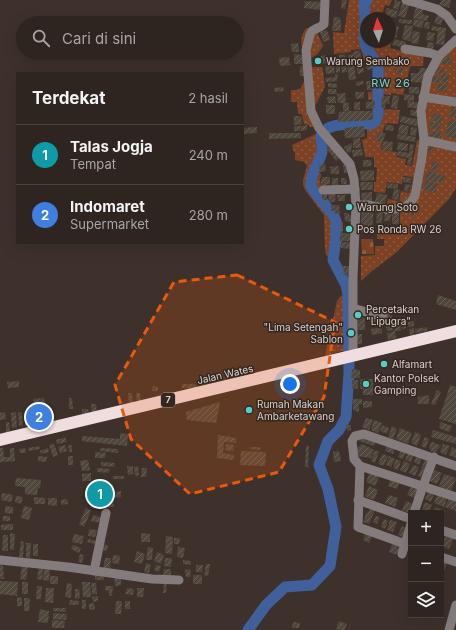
<!DOCTYPE html>
<html lang="id">
<meta charset="utf-8">
<style>
:root{--surface:#2e2520;--page:#362d29;--text:#f1f3f6;--muted:#a7a5a5;--line:#49423e;--accent:#55cec5}
body{margin:0;font-family:Inter,sans-serif;background:var(--page);color:var(--text)}
.controls{position:absolute;right:12px;bottom:12px;display:grid;overflow:hidden;border-radius:0px;box-shadow:0 4px 16px #0002}
.controls button{width:36px;height:36px;display:grid;place-items:center;padding:0;border:0;border-bottom:1px solid var(--line);background:var(--surface);color:var(--text);font:20px sans-serif}
.compass{position:absolute;left:360px;top:12px;width:36px;height:36px;border-radius:50%;background:var(--surface);box-shadow:0 4px 16px #0002;rotate:356deg}
.you{position:absolute;left:290px;top:384px;width:14px;height:14px;margin:-10px;border:3px solid #fff;border-radius:50%;background:#1a73e8;box-shadow:0 0 0 6px #1a73e833}
.badge{display:grid;place-items:center;width:26px;height:26px;border-radius:50%;background:var(--accent);color:#fff;font-size:13px;font-weight:700}
.pin{position:absolute;translate:-50% -50%;border:2px solid #fff;box-shadow:0 1px 4px #0006}
.list{margin:0;padding:0;list-style:none}
h2{display:flex;justify-content:space-between;align-items:center;height:52px;margin:0;padding:0 16px;font-size:17px}
h2 small{font-size:13px;font-weight:400;color:var(--muted)}
.list li{display:grid;grid-template-columns:26px 1fr auto;gap:12px;align-items:center;box-sizing:border-box;height:60px;padding:0 16px;border-top:1px solid var(--line)}
.list b{display:block;font-size:15px;white-space:nowrap}
.list p{margin:0;font-size:13px;white-space:nowrap;color:var(--muted)}
.list em{font-size:13px;font-style:normal;color:var(--muted)}
.icon{flex:none;width:22px;height:22px;fill:none;stroke:currentColor;stroke-width:2;stroke-linecap:round;stroke-linejoin:round}
.map{position:relative;flex:none;width:456px;height:630px;overflow:hidden}
.search{position:absolute;background:var(--surface);box-shadow:0 4px 16px #0002;left:16px;top:16px;width:228px;height:44px;display:flex;align-items:center;gap:10px;box-sizing:border-box;padding:0 14px;border-radius:22px;color:var(--muted);font-size:15px}
.panel{position:absolute;background:var(--surface);box-shadow:0 4px 16px #0002;left:16px;top:72px;width:228px;height:172px;border-radius:0px}
.map>svg:first-child{display:block}
</style>
<div class="map">
<svg width="456" height="630" viewBox="0 0 456 630">
<defs>
<pattern id="grass-dots" width="8" height="8" patternUnits="userSpaceOnUse"><rect width="8" height="8" fill="#7d4124"/><path d="M2 2h.1M6 6h.1" fill="none" stroke="#8f5b42" stroke-width="1.8" stroke-linecap="round"/></pattern>
<pattern id="cemetery-stones" width="16" height="16" patternUnits="userSpaceOnUse"><rect width="16" height="16" fill="#7d4124"/><path d="M2 7V4a2 2 0 0 1 4 0v3zM10 15v-3a2 2 0 0 1 4 0v3z" fill="#8f5b42"/></pattern>
<pattern id="building-hatch" width="6" height="6" patternUnits="userSpaceOnUse"><rect width="6" height="6" fill="#50473c"/><path d="M-1 1l2-2M0 6l6-6M5 7l2-2" fill="none" stroke="#686057"/></pattern>
</defs>
<rect width="100%" height="100%" fill="#3e312b"/>
<g fill="url(#grass-dots)">
<path d="M349,0H392L389,6L385,5L382,15L384,18H366V42H390V39H391L390,48L401,51L404,50L424,53L423,66H410L407,80L403,95L391,93V95L381,94V99L368,100V92L375,91V90L374,81L375,71L372,59L371,58L364,60L361,49L351,50V52L334,54L333,32L344,33Z"/>
<path d="M306,28L316,30L323,46C319,53 315,57 308,59C301,48 298,39 306,28Z"/>
<path d="M456,45V188L449,199L397,252L372,271L361,281V256L375,255V246H384V239H377V227L400,226V211L386,207L388,199L399,201L401,191L409,193L410,189H413L414,184H412L413,177L403,176L402,184L387,182L385,193L374,192V182H376L377,168L374,167V157H365L362,140L367,138V126C378,126 379,120 381,109L400,110L398,124L386,123L383,130L381,150L397,152L396,157L406,159L405,165L412,166L417,140L428,142C426,119 422,77 439,58C444,53 451,49 456,45Z"/>
<path d="M309,67H322L323,70L325,87L314,108L316,127H310L309,125L304,124L302,115L298,113L297,102H291V90H297L301,88C304,81 307,75 309,67Z"/>
<path d="M318,133V138L321,146L317,161L318,172L321,174V176L320,179L321,189L314,190L329,209L343,223V231L338,232C338,243 339,253 332,262L327,256L325,251L324,215L305,190L303,185V180L307,166L304,162L295,160V153L293,150L292,145Z"/>
<path d="M345,293L346,350L325,356L337,301L340,297Z"/>
</g>
<path fill="url(#cemetery-stones)" d="M361,239H373L374,254H362Z"/>
<g fill="none" stroke-linecap="round" stroke-linejoin="round">
<path stroke="#40609b" stroke-width="11" d="M248,630L266,605L285,587L312,585L330,566L336,527L328,489L319,465L328,441L339,430L346,417L349,373L348,294L346,285L333,260L336,240V221L334,216L311,187C310,174 317,167 321,155C324,149 321,144 321,137C323,121 360,124 372,124L375,122L378,114V68L374,59L366,47L364,39L365,18L364,3L367,0"/>
</g>
<g fill="url(#building-hatch)">
<path d="M342,0H347L345,9L341,8Z"/>
<path d="M395,0L401,2L398,10L393,8Z"/>
<path d="M442,0H451L449,8L439,5Z"/>
<path d="M305,1L322,2L321,10L304,8Z"/>
<path d="M403,1L410,3L405,18L398,16Z"/>
<path d="M416,7L424,9L422,14L429,16L427,21L413,18Z"/>
<path d="M387,8L398,11L396,18L385,15Z"/>
<path d="M438,13L444,16L441,25L434,23Z"/>
<path d="M334,17L340,18V20H341V31H332Z"/>
<path d="M399,19L412,20V24L399,23Z"/>
<path d="M414,19L424,21L422,28L413,26Z"/>
<path d="M425,22H430L429,29L424,28Z"/>
<path d="M391,25L399,27L396,38L390,36Z"/>
<path d="M405,25L413,26L410,41L402,39Z"/>
<path d="M432,26L446,28L444,45L436,44L438,31L431,30Z"/>
<path d="M327,30L330,40L323,42L320,32Z"/>
<path d="M413,31L420,32L418,44L411,43Z"/>
<path d="M428,32L435,33L433,41L426,40Z"/>
<path d="M394,39L406,42L405,48L392,45Z"/>
<path d="M428,42L434,43L433,49L427,48Z"/>
<path d="M298,43L299,52H292L291,44Z"/>
<path d="M360,50L364,72L358,74L353,52Z"/>
<path d="M294,54L303,55V64H294Z"/>
<path d="M345,54L346,64H340L339,55Z"/>
<path d="M353,54V62H348V55Z"/>
<path d="M327,55V63L322,64L321,56Z"/>
<path d="M442,56L452,58L450,65L440,63Z"/>
<path d="M289,57L290,65L280,66L279,58Z"/>
<rect x="316" y="57" width="5" height="8"/>
<path d="M329,57H338L339,63L330,64Z"/>
<path d="M371,59L373,69L367,70L365,60Z"/>
<path d="M354,63L356,79L349,80L347,64Z"/>
<path d="M336,65H340V72L336,73Z"/>
<rect x="300" y="66" width="7" height="10"/>
<path d="M325,66H334L335,73L326,74Z"/>
<path d="M346,66L347,72L342,73L341,67Z"/>
<path d="M404,68L403,73L395,72V69Z"/>
<path d="M420,68H426V83L411,82V73H419Z"/>
<path d="M438,68L446,70L445,74L449,75L448,84L440,82L442,73L434,74Z"/>
<path d="M335,74H338L337,81L326,82L325,78L335,77Z"/>
<path d="M436,76L440,77L439,83L432,82L433,77Z"/>
<path d="M363,81L364,84L356,86V82Z"/>
<path d="M366,81H373V90H367Z"/>
<path d="M328,83L337,84V88L328,87Z"/>
<path d="M438,83L447,85L446,92L437,90Z"/>
<path d="M283,87L284,91L275,92L274,88Z"/>
<path d="M409,87H419V94L409,93Z"/>
<path d="M328,89H336L337,94H328Z"/>
<path d="M355,92H364V98L356,99Z"/>
<path d="M345,93L346,103H349V111H343V103H338L337,94Z"/>
<path d="M404,94L414,95V101L404,100Z"/>
<path d="M393,95L399,96L397,109L391,108Z"/>
<path d="M335,96L336,103H328L327,97Z"/>
<path d="M382,96H390L389,104L386,103L385,108L381,107Z"/>
<path d="M375,101V108L366,109V102Z"/>
<path d="M408,101L420,103L419,109L407,107Z"/>
<rect x="354" y="102" width="6" height="8"/>
<rect x="326" y="105" width="9" height="9"/>
<path d="M452,106L456,108V118L449,116Z"/>
<path d="M411,110L420,111L418,117L410,115Z"/>
<path d="M350,111H373V120L338,122L339,112Z"/>
<path d="M434,113L443,116L441,123L431,120Z"/>
<path d="M294,116H301L302,124L300,125V122V125H294Z"/>
<path d="M401,116L421,120L419,127L400,122Z"/>
<path d="M449,120L456,122V139L445,136Z"/>
<path d="M431,122L441,124L439,130L429,128Z"/>
<path d="M386,124L394,126L393,131L385,130Z"/>
<path d="M400,124L409,126L407,135L398,133Z"/>
<path d="M307,125V130L301,131L300,126Z"/>
<rect x="294" y="126" width="6" height="5"/>
<path d="M364,126L365,137L345,138L344,128Z"/>
<path d="M257,127V133L244,134L243,128Z"/>
<path d="M411,127L417,128L416,136L410,135Z"/>
<path d="M430,131L442,133L441,140L429,137Z"/>
<path d="M269,133H301V138L269,139Z"/>
<path d="M378,133H386L383,141H375Z"/>
<path d="M398,134L416,137L415,142L397,139Z"/>
<path d="M360,138L361,148H353V139Z"/>
<path d="M383,141L393,142L392,151L382,150Z"/>
<path d="M398,142L408,144L407,151L397,150Z"/>
<path d="M352,143L351,152L348,153L344,147Z"/>
<path d="M332,144L342,156L336,161L326,148Z"/>
<path d="M410,144L414,145L411,165H407L408,158L397,156L398,151L409,153Z"/>
<path d="M427,144L435,145L433,151H427Z"/>
<path d="M362,149L363,155L353,157L352,150Z"/>
<path d="M363,160H371L372,166L363,167Z"/>
<path d="M433,161L439,163L438,171L431,170Z"/>
<path d="M325,164L326,171L320,172L319,165Z"/>
<path d="M343,164H348V173H344Z"/>
<path d="M339,166V174H331L330,167Z"/>
<path d="M374,170V180L361,181L360,171Z"/>
<path d="M427,171L445,176L443,183L425,179Z"/>
<path d="M322,177H330V184L325,185L326,186L321,187V179H322Z"/>
<path d="M403,177L412,178L411,183L403,182Z"/>
<rect x="332" y="178" width="6" height="8"/>
<path d="M341,178H346L347,184H341Z"/>
<path d="M426,180L438,184L435,193L423,189Z"/>
<path d="M360,182H373V190H361Z"/>
<path d="M387,183L398,184V189L387,188Z"/>
<path d="M405,184L413,185V188H409L408,192L404,191Z"/>
<path d="M394,189L400,190L398,200L392,199Z"/>
<rect x="322" y="192" width="5" height="8"/>
<path d="M328,192H336L335,202H329Z"/>
<path d="M372,192V201H362L361,193Z"/>
<path d="M377,193L387,195L385,204L375,202Z"/>
<path d="M337,195H345V201H338Z"/>
<path d="M346,203H353V208H350V211H345Z"/>
<path d="M331,205H339L340,213L335,214V211H331Z"/>
<path d="M362,207L374,208L372,233L360,232Z"/>
<path d="M408,208L414,209V215H408Z"/>
<path d="M377,211L383,212L382,224L376,223Z"/>
<path d="M385,212L391,213L390,221H384Z"/>
<path d="M392,212L399,213V224H392Z"/>
<path d="M344,213H349V215H352L354,222L345,221Z"/>
<path d="M344,226H353V232L344,231Z"/>
<rect x="340" y="233" width="13" height="8"/>
<path d="M341,242H351V249L341,248Z"/>
<path d="M343,266H350V275H344Z"/>
<path d="M438,295L456,301V310L436,304Z"/>
<path d="M391,313L394,330L387,331L384,314Z"/>
<path d="M377,316L379,323L370,322L368,318Z"/>
<rect x="358" y="318" width="7" height="12"/>
<path d="M394,319H400L401,331H395Z"/>
<path d="M414,321V326L408,327V322Z"/>
<path d="M406,322V328L402,329V323Z"/>
<path d="M382,327V333L372,335L371,329Z"/>
<path d="M427,327V331L415,333V329Z"/>
<path d="M414,328V336H410L409,329Z"/>
<path d="M395,331L396,338L388,340L387,333Z"/>
<path d="M362,334V344H358V342H357L356,335Z"/>
<path d="M352,369L360,370V378H351Z"/>
<path d="M360,379H373V395H363V389H360Z"/>
<path d="M352,380H358V389L352,388Z"/>
<path d="M19,381V387L8,388L7,382Z"/>
<rect x="182" y="384" width="14" height="4"/>
<path d="M450,385L456,387V424L439,419Z"/>
<path d="M153,386L158,387V391H152Z"/>
<path d="M437,390L441,392L435,405L431,404Z"/>
<path d="M128,393H132L133,404H129Z"/>
<path d="M136,393H140L141,402H137Z"/>
<path d="M429,395V404H418V397Z"/>
<path d="M44,398L45,404H39V410H34L33,399Z"/>
<path d="M69,398H72L73,409H69Z"/>
<path d="M353,399H362V404H359V412L353,410Z"/>
<path d="M363,401H372V407L363,408Z"/>
<path d="M220,402L216,423L187,420L186,412Z"/>
<path d="M91,404H96L97,412H92Z"/>
<path d="M82,409H88L89,413L82,414Z"/>
<path d="M5,412L6,419L0,420V413Z"/>
<path d="M16,412L17,427L12,428L11,413Z"/>
<path d="M22,412L23,426H19L18,413Z"/>
<path d="M24,412H28L29,425L25,426Z"/>
<path d="M36,413H44L45,424L37,425Z"/>
<path d="M366,418L373,420L369,430L362,427Z"/>
<path d="M374,420L382,423L378,433L371,430Z"/>
<path d="M6,422H9L10,433H6Z"/>
<path d="M441,422L452,426L449,432L439,428Z"/>
<path d="M346,425H351V430L347,431Z"/>
<path d="M382,425L389,428L387,434L380,431Z"/>
<path d="M392,426L397,429L393,439L388,437Z"/>
<path d="M400,428L412,433L408,444L396,439Z"/>
<path d="M433,430L456,437V444L431,437Z"/>
<path d="M415,432L421,435L417,446L411,443Z"/>
<path d="M120,433L128,434L127,446L82,441V436L120,439Z"/>
<path d="M218,435L236,438V443L224,442L223,453L234,455L233,460L217,458Z"/>
<path d="M360,436L377,439L374,446L359,441Z"/>
<path d="M65,437L67,442L57,444L56,440Z"/>
<path d="M425,437L429,439L426,448L421,446Z"/>
<path d="M431,442H433L441,446L434,454L429,448Z"/>
<path d="M388,443L396,446L393,454L385,451Z"/>
<path d="M54,444L58,455L53,457L49,445Z"/>
<path d="M226,444L234,445L233,451L225,450Z"/>
<path d="M362,444L374,450L371,458L356,456V448Z"/>
<path d="M443,444L450,446L446,455L440,452Z"/>
<path d="M65,445L67,451L60,453L58,447Z"/>
<path d="M68,445H72V452H69Z"/>
<path d="M39,446L40,449L29,451L28,448Z"/>
<path d="M306,446H309L308,467H305Z"/>
<path d="M250,447H260V450L250,449Z"/>
<path d="M402,447L407,449L403,459L398,457Z"/>
<path d="M452,447L456,449V458L449,455Z"/>
<path d="M0,448H3L4,457H10V448H14L15,461L0,462Z"/>
<path d="M25,448L26,453H20L19,449Z"/>
<path d="M48,448L49,452L41,454L40,451Z"/>
<path d="M100,448L118,449V453L100,451Z"/>
<path d="M375,450L379,452L375,463L371,461Z"/>
<path d="M409,450L415,452L411,462L405,460Z"/>
<path d="M241,451L266,452L265,466L240,465Z"/>
<path d="M339,451L341,461L334,462L333,452Z"/>
<path d="M95,452L106,453L105,458H95Z"/>
<path d="M418,453L423,455L419,465L414,462Z"/>
<path d="M382,454L388,456L384,466L378,464Z"/>
<path d="M427,455L433,457L424,479L418,476Z"/>
<path d="M38,456L47,457L46,462L38,461Z"/>
<rect x="68" y="456" width="5" height="9"/>
<path d="M389,456L395,459L391,467L386,465Z"/>
<path d="M396,459L401,461L398,470L393,468Z"/>
<path d="M88,460L90,470L82,471L80,461Z"/>
<path d="M404,461L410,464L406,473L400,470Z"/>
<path d="M101,462L115,463L114,467L101,466Z"/>
<path d="M413,465L419,467L415,476L409,473Z"/>
<path d="M127,466H133V474L128,475Z"/>
<path d="M138,466L139,475L135,476L134,467Z"/>
<path d="M97,468L110,469L109,473L97,472Z"/>
<path d="M142,468H147L146,477H141Z"/>
<path d="M434,470L442,473L437,484L430,481Z"/>
<path d="M370,471L380,475L375,486L366,482Z"/>
<path d="M91,473V481H82V474Z"/>
<path d="M444,474L456,478L451,491L439,486Z"/>
<rect x="113" y="476" width="11" height="3"/>
<path d="M392,476L401,480L397,489L388,486Z"/>
<path d="M16,478L41,480L40,488H38L37,495L25,494V487L15,486Z"/>
<path d="M412,485L419,488L415,498L407,495Z"/>
<path d="M369,486L378,490L374,500L365,496Z"/>
<path d="M92,489H108V499L91,498Z"/>
<path d="M429,490L435,492L431,502L425,499Z"/>
<path d="M121,491V497L115,498V492Z"/>
<path d="M438,492L448,496L444,507L434,503Z"/>
<path d="M2,493L13,495L11,502L1,500Z"/>
<path d="M389,495L398,498L395,507L385,503Z"/>
<path d="M16,496L23,497L21,504L15,502Z"/>
<path d="M450,496L456,499V511L445,507Z"/>
<path d="M34,497L45,498V504H34Z"/>
<path d="M48,498H57V506L48,505Z"/>
<path d="M67,499L68,504L61,505V500Z"/>
<path d="M99,501H114V507H98Z"/>
<path d="M406,501L414,504L410,513L402,510Z"/>
<path d="M425,502L432,505L429,513H421Z"/>
<path d="M5,506L13,507V514L5,513Z"/>
<path d="M24,506L32,508L29,520L21,518Z"/>
<path d="M371,506L376,508L369,524L363,522L367,512L368,513Z"/>
<path d="M435,507L445,511L441,520V513H433Z"/>
<path d="M86,508L91,511L84,527L79,524Z"/>
<path d="M93,515L103,518L102,523L91,521Z"/>
<rect x="3" y="516" width="7" height="5"/>
<path d="M376,516L380,517L377,524L373,522Z"/>
<path d="M384,519L388,521L385,529L381,527Z"/>
<path d="M390,520L397,522L393,532L387,530Z"/>
<path d="M13,524V530H1V525Z"/>
<path d="M402,526L408,529L405,538L398,535Z"/>
<path d="M89,529L97,530L95,537L88,536Z"/>
<path d="M10,533L15,534L14,550H10Z"/>
<path d="M141,533L150,534V542H141Z"/>
<path d="M366,533L373,534L369,543L363,540Z"/>
<path d="M74,534L84,536L82,544L72,542Z"/>
<path d="M3,535H8V551H2Z"/>
<path d="M446,535L454,538L449,549L441,546Z"/>
<path d="M166,536L173,537L172,554L165,553Z"/>
<path d="M174,538H180L179,544H174Z"/>
<path d="M88,539L96,541L95,544L87,542Z"/>
<path d="M21,541L24,542L23,558L19,557Z"/>
<path d="M393,542L401,546L397,555L389,552Z"/>
<path d="M26,543H31L30,558H26Z"/>
<rect x="33" y="544" width="5" height="12"/>
<path d="M101,544L108,545L107,551L100,550Z"/>
<path d="M73,545L81,548L79,553L71,549Z"/>
<path d="M148,547L153,548L152,560H146Z"/>
<path d="M178,547L185,548L183,558L177,557Z"/>
<path d="M137,551L145,554L142,564L134,562Z"/>
<path d="M157,552L164,555L161,564L154,561Z"/>
<path d="M80,554L84,555L82,563L78,562Z"/>
<path d="M113,555L120,556L119,564L112,563Z"/>
<path d="M105,558H111L110,570L103,569Z"/>
<path d="M165,558H172L171,567L164,566Z"/>
<path d="M441,559L448,561L444,571L441,570Z"/>
<path d="M183,560L191,561V565L183,564Z"/>
<path d="M146,563L151,565L149,573L144,572Z"/>
<path d="M0,564H3L4,579H0Z"/>
<path d="M206,564H210L208,576L204,575Z"/>
<path d="M156,565L161,566L159,572L154,570Z"/>
<path d="M196,565H203L202,572H196Z"/>
<path d="M22,566L28,567L26,580L20,579Z"/>
<path d="M39,566L43,567L42,580L37,579Z"/>
<path d="M44,569H50L49,581L43,580Z"/>
<path d="M164,569H171V577L163,576Z"/>
<path d="M190,569L191,577H186L185,570Z"/>
<rect x="95" y="574" width="9" height="6"/>
<path d="M114,575H121V585L115,586Z"/>
<rect x="193" y="575" width="9" height="9"/>
<rect x="50" y="576" width="8" height="8"/>
<path d="M0,581L18,582L17,596L0,594Z"/>
<rect x="22" y="582" width="6" height="12"/>
<path d="M82,582H90L91,597H83Z"/>
<path d="M67,583L72,584L71,598L65,597Z"/>
<path d="M91,583H96L97,594H92Z"/>
<path d="M164,583H167L166,593H163Z"/>
<path d="M37,586H42L41,599H36Z"/>
<path d="M105,586H113L112,596H109V591L105,590Z"/>
<path d="M46,588H54L53,603L45,602Z"/>
<path d="M127,588L134,589L133,595L125,594Z"/>
<path d="M137,588H144L143,597H137Z"/>
<path d="M75,589H79L80,598L75,599Z"/>
<path d="M98,596V601L93,602L92,597Z"/>
<path d="M17,597L22,598V606H17Z"/>
<path d="M24,598H30L29,611H24Z"/>
<path d="M70,600L79,601V605H69Z"/>
<rect x="82" y="600" width="4" height="9"/>
<path d="M116,601H122L121,614H115Z"/>
<rect x="125" y="601" width="5" height="8"/>
<path d="M94,603L95,609L89,610V604Z"/>
<path d="M53,608H66V612L53,611Z"/>
<path d="M40,609L49,611L48,623L38,622Z"/>
<path d="M53,613L67,614L66,620L53,619Z"/>
<path d="M52,620L65,621L64,628H52Z"/>
<path d="M339,621L347,624L344,630L336,629Z"/>
<path d="M293,622L300,623L299,628H292Z"/>
</g>
<g fill="none" stroke-linecap="round" stroke-linejoin="round">
<g stroke="#837b7c" stroke-width="9">
<path d="M325,0L324,24C320,28 316,28 312,31C309,35 308,44 306,50L311,111L319,128L350,164L354,179L356,205L353,277V349L355,355"/>
<path d="M406,0L437,9L447,16L456,29"/>
<path d="M405,49L430,53L439,56"/>
<path d="M423,97L456,102"/>
<path d="M424,140L456,147"/>
<path d="M323,190L355,189"/>
<path d="M356,205H368L391,210L406,206L411,202L415,196L422,157L424,140L421,111L428,76L439,56L456,40"/>
<path d="M353,308L383,317"/>
<path d="M360,466L358,527L411,546"/>
<path d="M456,466L364,434L355,436L352,441L354,459L360,466L456,497"/>
<path d="M358,500L411,519"/>
<path d="M414,513L423,486L434,457"/>
<path d="M441,530L456,535"/>
<path d="M402,554L411,524"/>
<path d="M441,557L456,562"/>
<path d="M0,560L68,567L152,579L179,580"/>
<path d="M94,571L106,513"/>
<path d="M449,630L456,605"/>
</g>
<path stroke="#f0dde0" stroke-width="12" d="M0,440L456,331"/>
</g>
<path fill="#e8590c" fill-opacity="0.2" stroke="#e8590c" stroke-width="3" stroke-dasharray="8 5" stroke-linejoin="round" d="M237,275L335,322L324,397L279,472L190,494L131,439L115,385L174,282Z"/>
<g fill="#55cec5" stroke="#342721" stroke-width="1.5">
<circle cx="318" cy="61" r="4"/>
<circle cx="349" cy="207" r="4"/>
<circle cx="349" cy="229" r="4"/>
<circle cx="358" cy="315" r="4"/>
<circle cx="351" cy="333" r="4"/>
<circle cx="384" cy="364" r="4"/>
<circle cx="366" cy="384" r="4"/>
<circle cx="249" cy="410" r="4"/>
</g>
<g text-anchor="middle" stroke-width="3" stroke-linejoin="round" paint-order="stroke">
<rect fill="#342721" stroke="#a79d98" stroke-width="1" x="161" y="393" width="14" height="14" rx="3"/>
<g font-size="9" font-weight="bold" fill="#d8cfcb">
<text x="168" y="403">7</text>
</g>
<g font-size="10" fill="#d8cfcb" stroke="#342721" text-anchor="start">
<text x="326" y="65">Warung Sembako</text>
<text x="357" y="211">Warung Soto</text>
<text x="357" y="233">Pos Ronda RW 26</text>
<text x="366" y="313">Percetakan<tspan x="366" dy="12">"Lipugra"</tspan></text>
<text x="343" y="331" text-anchor="end">"Lima Setengah"<tspan x="343" dy="12">Sablon</tspan></text>
<text x="392" y="368">Alfamart</text>
<text x="374" y="382">Kantor Polsek<tspan x="374" dy="12">Gamping</tspan></text>
<text x="257" y="408">Rumah Makan<tspan x="257" dy="12">Ambarketawang</tspan></text>
</g>
<g font-size="10" fill="#d8cfcb" stroke="#342721">
<text transform="translate(225 374) rotate(-13)" y="4">Jalan Wates</text>
</g>
<g font-size="11" letter-spacing="1" fill="#6fdad1" stroke="#342721">
<text x="391" y="87">RW 26</text>
</g>
</g>
</svg>
<div class="controls">
<button>+</button>
<button>−</button>
<button><svg class="icon" aria-label="layers" viewBox="0 0 24 24"><path d="M12 4l9 5-9 5-9-5zM3 14l9 5 9-5"/></svg></button>
</div>
<svg class="compass" viewBox="-18 -18 36 36"><path d="M0-13l5 13h-10z" fill="#e53935"/><path d="M0 13l5-13h-10z" fill="#a7a5a5"/></svg>
<div class="you"></div>
<div class="pin badge" style="left:100px;top:494px;background:#0f9aa8">1</div>
<div class="pin badge" style="left:39px;top:417px;background:#3f7fe0">2</div>
<div class="search"><svg class="icon" aria-label="search" viewBox="0 0 24 24"><circle cx="10" cy="10" r="6"/><path d="M15 15l6 6"/></svg>Cari di sini</div>
<section class="panel">
<h2>Terdekat<small>2 hasil</small></h2>
<ul class="list">
<li><span class="badge" style="background:#0f9aa8">1</span><div><b>Talas Jogja</b><p>Tempat</p></div><em>240 m</em></li>
<li><span class="badge" style="background:#3f7fe0">2</span><div><b>Indomaret</b><p>Supermarket</p></div><em>280 m</em></li>
</ul>
</section>
</div>
